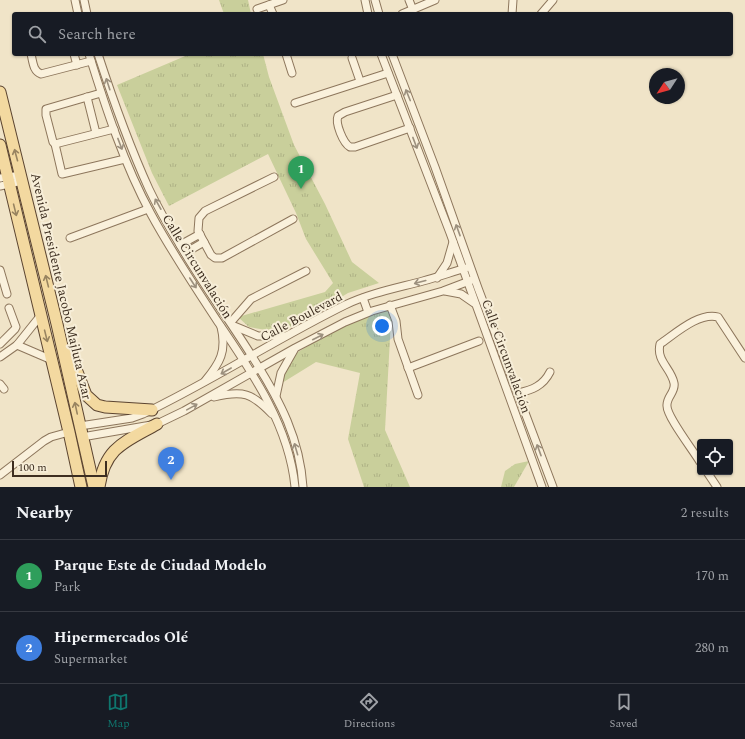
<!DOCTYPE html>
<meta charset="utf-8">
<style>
:root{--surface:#171b24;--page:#20242c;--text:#f1f3f6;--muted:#9ea1a6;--line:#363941;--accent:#0f766e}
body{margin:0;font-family:Spectral,serif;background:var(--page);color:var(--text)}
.controls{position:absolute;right:12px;bottom:12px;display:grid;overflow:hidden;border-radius:4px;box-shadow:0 1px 3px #0004}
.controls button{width:36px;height:36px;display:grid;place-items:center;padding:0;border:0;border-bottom:1px solid var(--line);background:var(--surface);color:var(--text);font:20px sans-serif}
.compass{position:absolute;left:649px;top:68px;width:36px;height:36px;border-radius:50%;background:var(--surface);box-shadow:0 1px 3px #0004;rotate:234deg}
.scale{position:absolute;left:12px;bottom:10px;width:95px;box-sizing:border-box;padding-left:4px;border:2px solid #3d2e20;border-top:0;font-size:11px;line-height:14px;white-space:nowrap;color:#3d2e20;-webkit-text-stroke:3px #f7eed8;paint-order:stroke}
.you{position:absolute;left:382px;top:326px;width:14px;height:14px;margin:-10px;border:3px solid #fff;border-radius:50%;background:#1a73e8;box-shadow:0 0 0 6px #1a73e833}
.badge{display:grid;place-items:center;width:26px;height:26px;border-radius:50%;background:var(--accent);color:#fff;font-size:13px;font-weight:700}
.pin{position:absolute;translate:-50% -33px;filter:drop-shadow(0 1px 2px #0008)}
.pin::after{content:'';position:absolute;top:21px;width:14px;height:12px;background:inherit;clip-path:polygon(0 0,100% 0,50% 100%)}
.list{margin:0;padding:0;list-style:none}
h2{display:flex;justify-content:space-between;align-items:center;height:52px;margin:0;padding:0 16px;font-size:17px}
h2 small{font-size:13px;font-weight:400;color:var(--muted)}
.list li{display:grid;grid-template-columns:26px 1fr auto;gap:12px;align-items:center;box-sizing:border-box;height:72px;padding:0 16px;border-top:1px solid var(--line)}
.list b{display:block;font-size:15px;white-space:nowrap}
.list p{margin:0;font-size:13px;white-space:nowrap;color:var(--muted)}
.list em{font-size:13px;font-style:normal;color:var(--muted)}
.icon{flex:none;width:22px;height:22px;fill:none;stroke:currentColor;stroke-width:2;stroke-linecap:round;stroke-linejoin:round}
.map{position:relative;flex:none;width:745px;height:487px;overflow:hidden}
.search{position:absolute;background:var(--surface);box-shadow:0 1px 3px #0004;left:12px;right:12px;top:12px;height:44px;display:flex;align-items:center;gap:10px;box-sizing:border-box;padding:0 14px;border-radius:4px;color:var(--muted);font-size:15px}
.sheet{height:196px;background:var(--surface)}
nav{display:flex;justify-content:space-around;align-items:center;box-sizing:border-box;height:56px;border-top:1px solid var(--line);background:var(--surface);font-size:11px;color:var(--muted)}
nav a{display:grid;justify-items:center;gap:2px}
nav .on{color:var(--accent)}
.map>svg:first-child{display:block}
</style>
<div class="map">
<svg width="745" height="487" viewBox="0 0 745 487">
<defs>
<pattern id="grass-tufts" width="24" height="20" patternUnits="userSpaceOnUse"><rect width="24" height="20" fill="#c9cf9b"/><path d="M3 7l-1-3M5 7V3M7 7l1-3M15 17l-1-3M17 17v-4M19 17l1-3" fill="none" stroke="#aeb285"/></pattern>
</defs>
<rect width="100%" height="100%" fill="#f0e4c8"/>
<g fill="url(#grass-tufts)">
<path d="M219,0H248L251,14H224Z"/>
<path d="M190,54H263L269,77L294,145L325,204L352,262L379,283L348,293L294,326L266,330L249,327L238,317L325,292L333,283L306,239L296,213L268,154L169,206L152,173L117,85Z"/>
<path d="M388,306L391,320L385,430L410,487H364L348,439L360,373L316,362L282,383V369L298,352L345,324Z"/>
<path d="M529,461L514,487H501L505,471L515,464Z"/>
</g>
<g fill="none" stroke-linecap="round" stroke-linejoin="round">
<g stroke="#8d765c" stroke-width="9">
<g id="minor">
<path d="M75,0L78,14"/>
<path d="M84,0L87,14"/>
<path d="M365,0L368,14"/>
<path d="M375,0L379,14"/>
<path d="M409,0L413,10"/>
<path d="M269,5L273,14"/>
<path d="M257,9L283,0"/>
<path d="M402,14L435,0"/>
<path d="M512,14L513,0"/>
<path d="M541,14L553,0"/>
<path d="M31,54C33,62 33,71 41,74L91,61"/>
<path d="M74,54L77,65"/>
<path d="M89,54C106,109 124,164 151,214C171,251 195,287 218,322C252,372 289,425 295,487"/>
<path d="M98,54C113,100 129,145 149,189C158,208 169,227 180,245C203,285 231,322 255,361C280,401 300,439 303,487"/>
<path d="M286,54L292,73"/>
<path d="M381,54L450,233L542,487"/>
<path d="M392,54L435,167L478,288L553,487"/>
<path d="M352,58L360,81"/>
<path d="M101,93L46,109V115L53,142L55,144L114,129"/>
<path d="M397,95L345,112L338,116C335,123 343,143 350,147H355L410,128"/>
<path d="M87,97L96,133"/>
<path d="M295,103L388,73"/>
<path d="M55,144L62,174L125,159"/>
<path d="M274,177L205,211L199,218L198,231L211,255L215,258H222L293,219"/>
<path d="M0,178L21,175"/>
<path d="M0,186L22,181"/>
<path d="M70,238L148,209"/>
<path d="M180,245L200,234"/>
<path d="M185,253L204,242"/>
<path d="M0,270L7,294"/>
<path d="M437,278L447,263L453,242"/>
<path d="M445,291L461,294L474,303"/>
<path d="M363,298L368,312"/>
<path d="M390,305L396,321L398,339L418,395"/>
<path d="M231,322L251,299L306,271"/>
<path d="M234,326L258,336H285"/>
<path d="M0,344L15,329L16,327L9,308"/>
<path d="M17,345L52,360"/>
<path d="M0,357L17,345L41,315"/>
<path d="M408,368L479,341"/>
<path d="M205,381C220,363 227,351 221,327"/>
<path d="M0,384L4,389"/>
<path d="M518,393C532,390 543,386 550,372"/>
<path d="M276,396L281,373L294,350"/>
<path d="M214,397C243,390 252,393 272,414"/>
<path d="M80,426L132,418L143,414C212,381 276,339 345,305C370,293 397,288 423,281C438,277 452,272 466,268"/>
<path d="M82,437L157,424L184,411L295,348L345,322L372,311L443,291L472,280"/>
<path d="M700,462C693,450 667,417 667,406C666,397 676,392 674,383C671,368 656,361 660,344C676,333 699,312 718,317L745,358"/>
<path d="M707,472L717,487"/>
<path d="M0,475L44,441L51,437L69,432"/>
</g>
</g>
<g stroke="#5b4430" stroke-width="13">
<g id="primary">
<path d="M0,92L57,324L94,487"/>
<path d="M0,145L69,432L81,487"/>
<path d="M69,351L86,395L97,405L105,407L152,410"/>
<path d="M99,487C105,447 125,442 157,424"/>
</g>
</g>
<use href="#minor" stroke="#faf1dc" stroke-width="7"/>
<use href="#primary" stroke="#f3d9a0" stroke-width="11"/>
</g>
<defs><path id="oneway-shaft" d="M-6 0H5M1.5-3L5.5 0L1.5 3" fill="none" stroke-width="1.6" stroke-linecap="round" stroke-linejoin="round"/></defs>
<g stroke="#9c907e">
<use href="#oneway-shaft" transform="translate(108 84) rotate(-108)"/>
<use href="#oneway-shaft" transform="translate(408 95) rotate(-112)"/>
<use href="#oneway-shaft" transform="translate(415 143) rotate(69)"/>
<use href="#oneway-shaft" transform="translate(120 144) rotate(69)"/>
<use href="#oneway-shaft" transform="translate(158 204) rotate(-119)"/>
<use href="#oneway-shaft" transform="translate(458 230) rotate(-110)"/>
<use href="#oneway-shaft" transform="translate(420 282) rotate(165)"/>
<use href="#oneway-shaft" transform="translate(193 283) rotate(57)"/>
<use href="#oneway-shaft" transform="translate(318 337) rotate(-27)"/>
<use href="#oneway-shaft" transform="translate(226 371) rotate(150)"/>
<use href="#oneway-shaft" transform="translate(192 407) rotate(-29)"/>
<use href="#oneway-shaft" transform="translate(296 449) rotate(-106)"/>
<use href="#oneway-shaft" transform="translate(539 450) rotate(-110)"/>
</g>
<g stroke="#988460">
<use href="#oneway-shaft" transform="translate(16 155) rotate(-105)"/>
<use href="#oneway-shaft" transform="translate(15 210) rotate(76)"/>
<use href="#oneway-shaft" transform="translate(47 281) rotate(-104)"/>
<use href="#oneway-shaft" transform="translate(46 336) rotate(76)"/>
<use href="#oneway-shaft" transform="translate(76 408) rotate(-102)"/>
</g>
<g text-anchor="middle" stroke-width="4" stroke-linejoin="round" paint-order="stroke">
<g font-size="13" fill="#3d2e20" stroke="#f7eed8">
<text transform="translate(198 266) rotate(58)" y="5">Calle Circunvalación</text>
<text transform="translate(62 286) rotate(77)" y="5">Avenida Presidente Jacobo Majluta Azar</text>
<text transform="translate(301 316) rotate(-28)" y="5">Calle Boulevard</text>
<text transform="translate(507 356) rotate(70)" y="5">Calle Circunvalación</text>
</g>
</g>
</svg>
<div class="controls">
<button><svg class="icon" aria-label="locate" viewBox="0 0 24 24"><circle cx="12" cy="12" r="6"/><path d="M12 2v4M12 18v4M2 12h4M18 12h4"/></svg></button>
</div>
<svg class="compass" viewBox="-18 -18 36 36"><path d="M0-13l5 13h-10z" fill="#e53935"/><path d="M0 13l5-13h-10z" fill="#9ea1a6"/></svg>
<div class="scale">100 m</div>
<div class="you"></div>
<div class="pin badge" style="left:301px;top:189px;background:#2e9e5b">1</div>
<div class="pin badge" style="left:171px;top:480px;background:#3f7fe0">2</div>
<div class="search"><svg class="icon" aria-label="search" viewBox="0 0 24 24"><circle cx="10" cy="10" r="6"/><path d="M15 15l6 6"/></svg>Search here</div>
</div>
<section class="sheet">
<h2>Nearby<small>2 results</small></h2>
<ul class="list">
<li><span class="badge" style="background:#2e9e5b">1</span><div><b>Parque Este de Ciudad Modelo</b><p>Park</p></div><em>170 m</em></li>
<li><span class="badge" style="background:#3f7fe0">2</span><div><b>Hipermercados Olé</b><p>Supermarket</p></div><em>280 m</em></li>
</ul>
</section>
<nav>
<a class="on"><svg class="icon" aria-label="map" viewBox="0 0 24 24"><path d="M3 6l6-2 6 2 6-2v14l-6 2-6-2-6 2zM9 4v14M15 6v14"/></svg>Map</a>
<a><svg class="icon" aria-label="directions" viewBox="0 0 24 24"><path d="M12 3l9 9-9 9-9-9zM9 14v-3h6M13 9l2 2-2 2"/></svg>Directions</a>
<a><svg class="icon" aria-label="saved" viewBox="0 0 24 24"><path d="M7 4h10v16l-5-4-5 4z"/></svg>Saved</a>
</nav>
